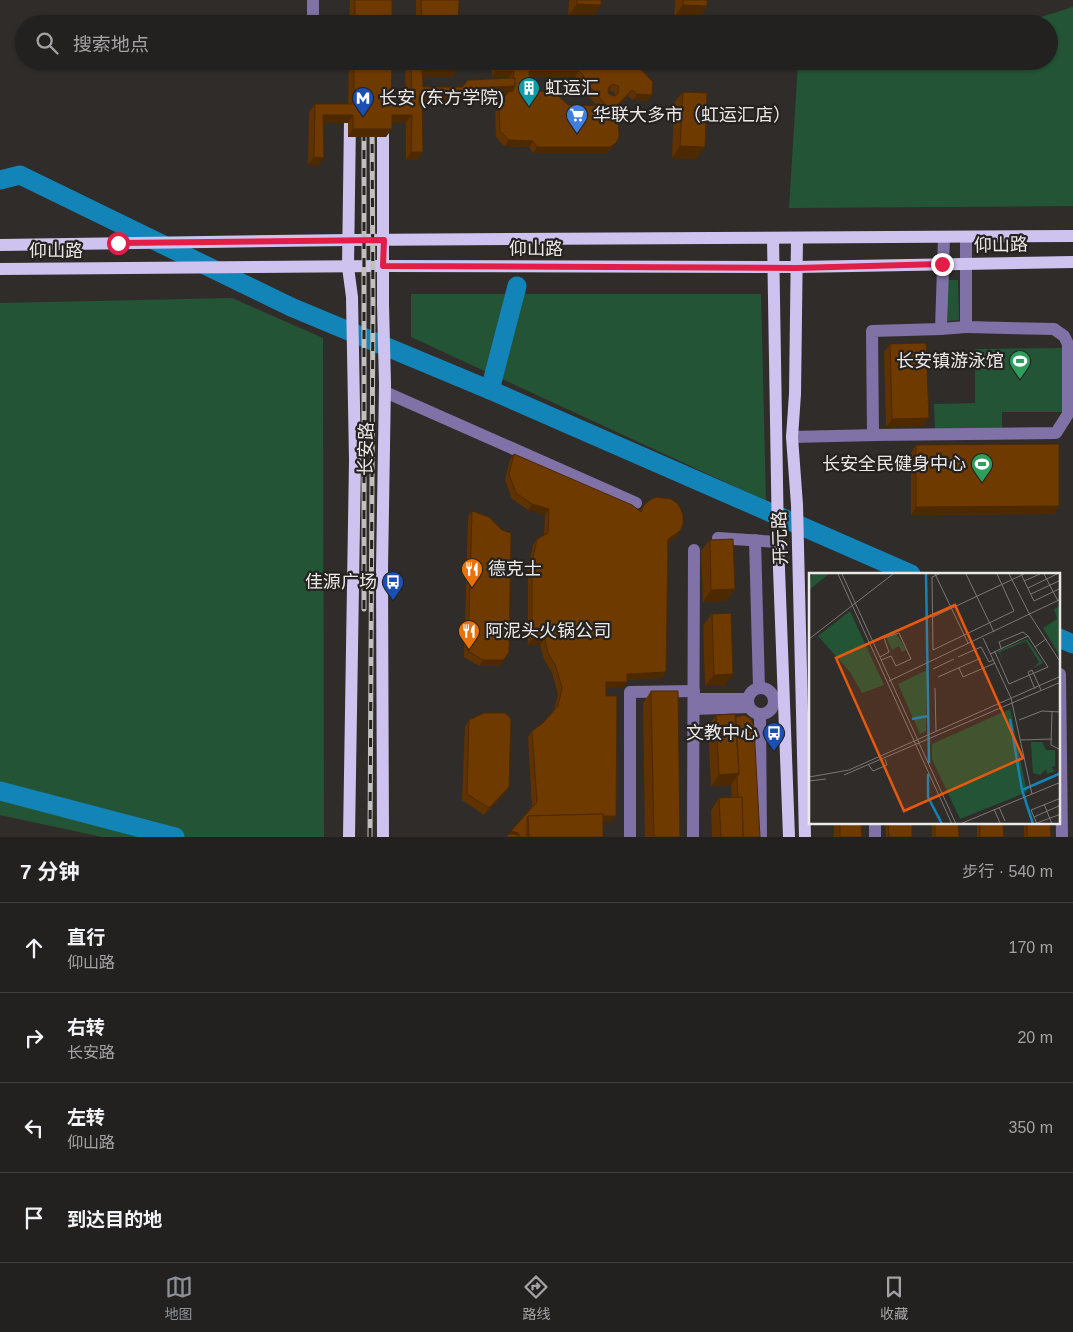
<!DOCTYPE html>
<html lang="zh">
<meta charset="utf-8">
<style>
:root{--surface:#232120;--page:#2b2929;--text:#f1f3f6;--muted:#a3a3a5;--line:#403e3e;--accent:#8c9099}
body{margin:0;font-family:Helvetica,"Noto Sans SC",sans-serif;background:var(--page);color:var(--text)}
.stop{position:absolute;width:15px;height:15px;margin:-11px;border:4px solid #e11d48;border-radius:50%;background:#fff}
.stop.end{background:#e11d48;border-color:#fff;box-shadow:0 1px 5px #0008}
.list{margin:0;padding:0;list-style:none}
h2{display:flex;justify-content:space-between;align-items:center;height:65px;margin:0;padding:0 20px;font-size:21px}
h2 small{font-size:16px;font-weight:400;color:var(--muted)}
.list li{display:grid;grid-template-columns:32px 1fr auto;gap:15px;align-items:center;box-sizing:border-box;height:90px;padding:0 20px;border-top:1px solid var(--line)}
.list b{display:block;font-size:19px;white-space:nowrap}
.list p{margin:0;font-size:16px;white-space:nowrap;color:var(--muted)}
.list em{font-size:16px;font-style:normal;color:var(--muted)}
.icon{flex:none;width:28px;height:28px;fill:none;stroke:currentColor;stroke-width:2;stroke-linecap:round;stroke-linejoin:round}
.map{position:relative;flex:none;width:1073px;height:837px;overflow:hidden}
.search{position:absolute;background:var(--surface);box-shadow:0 1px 4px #0004;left:15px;right:15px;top:15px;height:55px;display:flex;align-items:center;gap:12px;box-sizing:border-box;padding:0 18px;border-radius:28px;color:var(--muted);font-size:19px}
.sheet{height:425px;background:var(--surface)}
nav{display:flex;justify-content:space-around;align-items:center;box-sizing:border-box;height:70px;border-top:1px solid var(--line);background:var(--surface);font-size:14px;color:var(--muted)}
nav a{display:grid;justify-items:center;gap:2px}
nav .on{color:var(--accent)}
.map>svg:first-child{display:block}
</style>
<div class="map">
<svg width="1073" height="837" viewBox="0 0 1073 837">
<rect width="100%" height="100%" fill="#2f2c2a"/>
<g fill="#245436">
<path d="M1073,7V206L789,208L798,63L812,61H1049V24H1018Z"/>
<path d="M946,280H958L959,320L948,321Z"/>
<path d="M411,294H761L766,501L411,337Z"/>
<path d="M232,298L323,338L324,837H102L0,815V303Z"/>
<path d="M1065,348V412H1002V428L935,429L934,404L975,403V349Z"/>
</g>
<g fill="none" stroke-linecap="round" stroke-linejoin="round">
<g stroke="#1384b8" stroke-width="19">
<path d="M0,180L20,175L291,307L490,390L911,574"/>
<path d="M490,390L517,286"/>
<path d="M1059,638L1073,644"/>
<path d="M0,791L175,837"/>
</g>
<g stroke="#8071a6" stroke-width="12">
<path d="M313,24V0"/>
<path d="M944,237L941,329L872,331L873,435L1056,433L1068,414V344L1064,336L1054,329L966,327V237"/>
<path d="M941,329L966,327"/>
<path d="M385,392L636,503"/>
<path d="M792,437L877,435"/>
<path d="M718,538L778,542"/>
<path d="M755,540L759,688"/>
<path d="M1060,674L1062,837"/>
<circle cx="761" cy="701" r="13"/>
<path d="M694,699H747"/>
<path d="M694,709L749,707"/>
<path d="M760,714L761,837"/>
<path d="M875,823V837"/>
<path d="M630,837V692L694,691"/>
<path d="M693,837L694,550"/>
</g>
<g stroke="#cec3ef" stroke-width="12">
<path d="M773,238L778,542L789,837"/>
<path d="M797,238L795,394L792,437L797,505L805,837"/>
<path d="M0,245L348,240L1073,236"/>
<path d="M0,269L383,266L797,267L1073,262"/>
<path d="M349,837L355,460L352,297L348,267L350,120"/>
<path d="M383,837L382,570L385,384L383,305V121"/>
</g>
<g stroke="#c2c0be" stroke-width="5">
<g id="rail">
<path d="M364,609V124"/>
<path d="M370,837L373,301L372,122"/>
</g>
</g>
<use href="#rail" stroke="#252220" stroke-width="3" stroke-dasharray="9" stroke-linecap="butt"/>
</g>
<g fill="#5f3200" fill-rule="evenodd">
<path d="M350,0H392V24H349Z"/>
<path d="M416,0H459L458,24H416Z"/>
<path d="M569,0H601L593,17L568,16Z"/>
<path d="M675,0H707V6L699,18L674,17Z"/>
<path d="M349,61H392L391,102H406L405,61H458V69L452,77H422L423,87H462L509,78V77H492V61H633L648,101L633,100L628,96L613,111L611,149L606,153H533L529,147L504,146L496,137L495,112L507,94L466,96L459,103L422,102L423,152L417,160H406V123H392L386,137H348V123H324L319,166L308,165L309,112L315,104H348ZM529,77H575L580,82L578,85L597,106L568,105L530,91ZM609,90L614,92L615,95L613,96L609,94L608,91Z"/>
<path d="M683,92L696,159L672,158L674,103Z"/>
<path d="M890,344L923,426L886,427L884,352Z"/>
<path d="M916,445L1059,506L1054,514L911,515V453Z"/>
<path d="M514,454L640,511L644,505L676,537L668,542L666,672L662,678L627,680L623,688H606L612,822H603V837H506L532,807L528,737L532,731L543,723L554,710L558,694L552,673L544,659L540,645H528V568L533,545L537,539L544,535L545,515L528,510L512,499L505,480L510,460Z"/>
<path d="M472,511L509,652L500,666H479L464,657L468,517Z"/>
<path d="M710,540L735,589L726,601L703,602L701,551Z"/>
<path d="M712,614L725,686H705L703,625Z"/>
<path d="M651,691L680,837H645L643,703Z"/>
<path d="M716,715L736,717L760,837H712L711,810L719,798H732L731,785L711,786L708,726Z"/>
<path d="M469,720L505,793L484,815L462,800L465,727Z"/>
<path d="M835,823H840L862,837H834V826Z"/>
<path d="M885,823H912V837H886Z"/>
<path d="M932,823H958L959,837H932Z"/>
<path d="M977,823H1003L1004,837H977Z"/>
<path d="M1024,823H1050L1051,837H1024Z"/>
</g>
<g fill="#4d2900">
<path d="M577,4L601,5L593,17L568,16Z"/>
<path d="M683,5L707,6L699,18L674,17Z"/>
<path d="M422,69H458L452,77H417Z"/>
<path d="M496,71H514L509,77H492Z"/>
<path d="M529,71H579L575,77H525Z"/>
<path d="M613,84L609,90L604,93L609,87Z"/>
<path d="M515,86L510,94L466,96L459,103L416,102L422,94L472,88Z"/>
<path d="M632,90L628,96L608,116L612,110Z"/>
<path d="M637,94L652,95L648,101L633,100Z"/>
<path d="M323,115H353L348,123H318Z"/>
<path d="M392,115H412L406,123H387Z"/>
<path d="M353,129H392L386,137H348Z"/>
<path d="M509,140L533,141L529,147L504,146Z"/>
<path d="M616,143L611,149L606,153H533L537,147Z"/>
<path d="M680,146L705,147L696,159L672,158Z"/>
<path d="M411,152H423L417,160H406Z"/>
<path d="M314,157L324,158L319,166L308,165Z"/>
<path d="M929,418L923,426L886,427L892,419Z"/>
<path d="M532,504L549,509L545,515L528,510Z"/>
<path d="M1059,506L1054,514L911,515L916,507Z"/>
<path d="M680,531L676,537L664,546L668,539Z"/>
<path d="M735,589L726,601L703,602L711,590Z"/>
<path d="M532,639H545L540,645H528Z"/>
<path d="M483,660H504L500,666H479Z"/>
<path d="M666,672L662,678L623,680L627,674Z"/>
<path d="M733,674L725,686H705L714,675Z"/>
<path d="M606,682H627L623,688H602Z"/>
<path d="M739,773L731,785L711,786L719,775Z"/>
<path d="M509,787L505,793L484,815L489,808Z"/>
<path d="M616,816L612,822L528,824V818Z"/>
<path d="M511,831L518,833L515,837H507Z"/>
</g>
<g fill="#6e3a00" stroke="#4d2900" fill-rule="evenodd">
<rect x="355" y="0" width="37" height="24"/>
<path d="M421,0H459L458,24H422Z"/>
<path d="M577,0H601V5L577,4Z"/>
<path d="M683,0H707V6L683,5Z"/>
<path d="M354,61H392L391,102L412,103L411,61H458V69H422L423,87H462L468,80L515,78V86L472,88L465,95L422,94L423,152H411L412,115H392V129H353V115H323L324,158L314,157L315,104H354Z"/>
<path d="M496,61H633L653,82L652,95L637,94L632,90L612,110L618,115L619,137L616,143L610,147H537L533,141L509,140L500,131L499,105L508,92L513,91V89L515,86V78H513L514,71H496ZM529,71H579L584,76L583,79L607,106L568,105L554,92L530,91ZM613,84L618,86L619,90L617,95L613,96L609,94L608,91L609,87Z"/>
<path d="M683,92L707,93L705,147L680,146Z"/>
<path d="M926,343L929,418L892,419L890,344Z"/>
<path d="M1059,444V506L916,507V445Z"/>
<path d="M514,454L632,505L641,512L644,505L650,500L656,497L671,499L677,503L681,509L683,516V524L680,531L668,539L666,672L627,674V682H606V696H617L616,816H603V814L528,816L527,818V837H520L518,833L511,831L537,802L532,731L543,723L558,706L562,688L556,667L548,653L545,639H532V562L537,539L548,533L549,509L532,504L516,493L509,474Z"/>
<path d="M472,511L489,517L502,530L511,533L509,652L504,660H483L468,651Z"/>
<path d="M733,539L735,589L711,590L710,540Z"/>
<path d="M731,613L733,674L714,675L712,614Z"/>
<path d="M651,691H678L680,837H654Z"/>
<path d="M484,713H505L511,719L509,787L489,808L467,794L469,720Z"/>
<path d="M735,714L739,773L719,775L716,715Z"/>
<path d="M744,715L751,719L754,727L760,837H743L742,797L738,798L737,777L739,773L736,717Z"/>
<path d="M742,797L743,837H721L719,798Z"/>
<path d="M603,814V837H529L528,816Z"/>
<path d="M840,823H861L862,837H840Z"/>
<path d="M888,823H912V837H889Z"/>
<path d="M935,823H958L959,837H935Z"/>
<path d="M980,823H1003L1004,837H980Z"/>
<path d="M1027,823H1050L1051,837H1027Z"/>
<path d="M509,834H515L518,837H506Z"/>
</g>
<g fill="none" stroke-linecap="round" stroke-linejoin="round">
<path stroke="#e11d48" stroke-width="6" d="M118,243L384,240L383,266L797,268L942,264"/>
</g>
<defs>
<g id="building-pin" transform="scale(1.125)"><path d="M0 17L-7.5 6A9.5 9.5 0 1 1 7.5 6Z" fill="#0f9aa8" stroke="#252220"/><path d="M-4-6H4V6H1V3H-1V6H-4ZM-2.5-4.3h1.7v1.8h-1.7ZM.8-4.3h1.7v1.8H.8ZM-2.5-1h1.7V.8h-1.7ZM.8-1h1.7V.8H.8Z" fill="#fff"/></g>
<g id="metro-pin" transform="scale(1.125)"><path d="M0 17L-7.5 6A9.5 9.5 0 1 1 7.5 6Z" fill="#1a4fb4" stroke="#252220"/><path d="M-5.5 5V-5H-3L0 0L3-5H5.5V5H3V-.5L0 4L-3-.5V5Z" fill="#fff"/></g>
<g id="supermarket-pin" transform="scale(1.125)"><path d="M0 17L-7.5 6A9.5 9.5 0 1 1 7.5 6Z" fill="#3f7fe0" stroke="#252220"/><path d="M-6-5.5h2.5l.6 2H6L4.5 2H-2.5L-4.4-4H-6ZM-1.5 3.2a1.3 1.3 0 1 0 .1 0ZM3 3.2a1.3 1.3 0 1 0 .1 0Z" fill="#fff"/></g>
<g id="stadium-pin" transform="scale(1.125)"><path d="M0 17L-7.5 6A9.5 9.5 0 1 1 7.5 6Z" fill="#2e9e5b" stroke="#252220"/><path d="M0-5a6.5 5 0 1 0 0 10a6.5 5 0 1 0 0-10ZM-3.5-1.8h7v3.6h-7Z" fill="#fff"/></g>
<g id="restaurant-pin" transform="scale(1.125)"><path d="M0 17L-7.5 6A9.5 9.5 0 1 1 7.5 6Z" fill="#e8710a" stroke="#252220"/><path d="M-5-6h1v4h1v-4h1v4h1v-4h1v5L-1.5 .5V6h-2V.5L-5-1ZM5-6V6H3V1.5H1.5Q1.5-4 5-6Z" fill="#fff"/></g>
<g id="bus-pin" transform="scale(1.125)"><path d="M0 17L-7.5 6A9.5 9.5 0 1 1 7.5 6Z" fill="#1a4fb4" stroke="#252220"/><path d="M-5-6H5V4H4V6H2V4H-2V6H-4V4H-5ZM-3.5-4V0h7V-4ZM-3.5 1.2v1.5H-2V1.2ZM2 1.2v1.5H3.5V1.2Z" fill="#fff"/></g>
</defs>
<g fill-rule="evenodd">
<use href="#building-pin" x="529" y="88"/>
<use href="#metro-pin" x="363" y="98"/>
<use href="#supermarket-pin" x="577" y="115"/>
<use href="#stadium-pin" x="1020" y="361"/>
<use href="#stadium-pin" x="982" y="464"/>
<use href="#restaurant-pin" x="472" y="569"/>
<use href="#bus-pin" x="393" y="582"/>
<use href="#restaurant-pin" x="469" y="631"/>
<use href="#bus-pin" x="774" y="733"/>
</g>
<g text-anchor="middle" stroke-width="4.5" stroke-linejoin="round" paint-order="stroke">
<g font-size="18" fill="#ebe9e7" stroke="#252220" text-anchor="start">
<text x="545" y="94">虹运汇</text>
<text x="379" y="104">长安 (东方学院)</text>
<text x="593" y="121">华联大多市（虹运汇店）</text>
<text x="1004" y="367" text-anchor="end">长安镇游泳馆</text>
<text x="966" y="470" text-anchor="end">长安全民健身中心</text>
<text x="488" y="575">德克士</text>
<text x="377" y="588" text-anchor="end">佳源广场</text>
<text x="485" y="637">阿泥头火锅公司</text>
<text x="758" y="739" text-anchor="end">文教中心</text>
</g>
<g font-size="18" fill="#ebe9e7" stroke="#252220">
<text transform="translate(1001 245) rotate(-1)" y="6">仰山路</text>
<text x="536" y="255">仰山路</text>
<text x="56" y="257">仰山路</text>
<text transform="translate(366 449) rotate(-89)" y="6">长安路</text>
<text transform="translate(780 538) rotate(-92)" y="6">开元路</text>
</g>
</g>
<g transform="translate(809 573)">
<rect width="251" height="251" fill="#2f2c2a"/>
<path d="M3,1H20L0,17ZM251,33V83L234,55L248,46L245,36ZM41,38L75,112L53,120L41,99L9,63ZM86,60L92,68L97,77L93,79L90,73L83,77L77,64ZM218,66L234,90L224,95L230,89L217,68L191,79L193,85L189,78ZM118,97L117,158L111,161L89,111ZM201,136L218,219L151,246L123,186V171ZM222,169H233L237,177H246V193L242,194L246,198L238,201L237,196L231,202L224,200Z" fill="#245436"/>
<path fill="none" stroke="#1384b8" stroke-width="2.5" d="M117,1L120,190M103,146L119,143M201,146L213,217M119,201V224L133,251M224,251L213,217L252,200"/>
<path fill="none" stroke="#7a7876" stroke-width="1" d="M29,1L143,251M33,1L147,251M126,1L159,70M130,1L123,4L124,77L205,38L188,1M157,1L185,59M200,1L221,42L252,90M212,1L225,28L252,15M235,1L249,28M215,8L231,1M219,15L248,1M222,21L252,7M124,44L215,1M174,65L202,125L223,221M0,66L84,1M192,75L190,69L214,59L219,63M185,79L219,63L226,74L237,66M181,81L186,79L200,111L239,94L226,74M71,84L80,79L75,65L90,60L102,86L87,93L82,83L72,87M149,84L172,74L180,89L184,87M150,95L154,104L186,90M124,96L145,86M129,104L172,85M80,108L252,26M126,115L127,158M226,116L219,99L223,97L232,117M243,138L242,172L252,177M210,147L233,138L252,139M211,167L243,166M59,191L64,198L78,192L76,186M35,202L252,109M0,204L40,197L252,103M0,208L17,206M235,231L243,251M190,234L196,248M185,236L191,250M225,244L252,232M228,250L252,241M151,251L252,209M228,251L222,237L252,225"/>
<path fill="#e8590c" fill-opacity="0.15" stroke="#e8590c" stroke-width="2.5" d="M146,32L214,185L95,238L27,85Z"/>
<rect width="251" height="251" fill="none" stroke="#ebe9e7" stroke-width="2.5"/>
</g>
</svg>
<div class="stop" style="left:118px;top:243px"></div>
<div class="stop end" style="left:942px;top:264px"></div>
<div class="search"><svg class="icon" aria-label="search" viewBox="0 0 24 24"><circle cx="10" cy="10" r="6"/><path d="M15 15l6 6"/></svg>搜索地点</div>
</div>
<section class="sheet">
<h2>7 分钟<small>步行 · 540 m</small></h2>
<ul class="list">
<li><svg class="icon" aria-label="ahead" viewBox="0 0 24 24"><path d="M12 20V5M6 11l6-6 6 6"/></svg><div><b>直行</b><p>仰山路</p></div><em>170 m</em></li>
<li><svg class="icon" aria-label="right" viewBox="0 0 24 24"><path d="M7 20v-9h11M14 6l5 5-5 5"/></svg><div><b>右转</b><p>长安路</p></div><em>20 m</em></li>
<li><svg class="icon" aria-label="left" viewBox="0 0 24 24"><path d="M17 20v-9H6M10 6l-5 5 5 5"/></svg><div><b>左转</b><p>仰山路</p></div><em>350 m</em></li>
<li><svg class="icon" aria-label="arrive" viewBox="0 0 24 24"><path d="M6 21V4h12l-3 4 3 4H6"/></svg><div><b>到达目的地</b></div></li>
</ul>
</section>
<nav>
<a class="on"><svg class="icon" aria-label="map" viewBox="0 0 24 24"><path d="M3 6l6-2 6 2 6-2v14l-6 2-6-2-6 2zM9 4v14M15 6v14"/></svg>地图</a>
<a><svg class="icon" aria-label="directions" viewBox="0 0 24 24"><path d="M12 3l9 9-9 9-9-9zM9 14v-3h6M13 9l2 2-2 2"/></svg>路线</a>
<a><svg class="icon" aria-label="saved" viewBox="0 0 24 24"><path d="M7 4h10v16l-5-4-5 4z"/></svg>收藏</a>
</nav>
